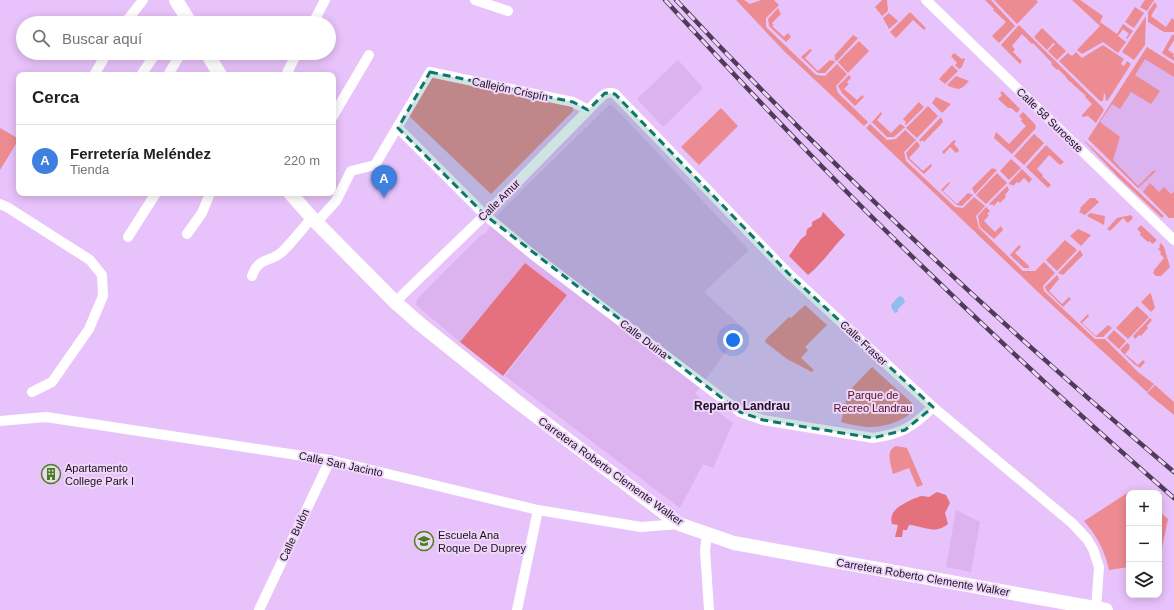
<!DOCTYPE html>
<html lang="es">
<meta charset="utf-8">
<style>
:root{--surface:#fff;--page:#f6f6f6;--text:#202124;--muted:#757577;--line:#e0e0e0;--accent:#1a73e8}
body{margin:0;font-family:Arial,sans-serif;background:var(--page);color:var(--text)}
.controls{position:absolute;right:12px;bottom:12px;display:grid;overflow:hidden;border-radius:8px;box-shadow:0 2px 10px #0003}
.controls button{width:36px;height:36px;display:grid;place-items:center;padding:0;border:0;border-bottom:1px solid var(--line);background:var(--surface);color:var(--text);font:20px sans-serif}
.you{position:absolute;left:733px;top:340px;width:14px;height:14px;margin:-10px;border:3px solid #fff;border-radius:50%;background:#1a73e8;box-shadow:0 0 0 6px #1a73e833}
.badge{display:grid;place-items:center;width:26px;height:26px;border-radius:50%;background:var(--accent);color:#fff;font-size:13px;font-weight:700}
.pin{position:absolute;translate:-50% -33px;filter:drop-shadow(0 1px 2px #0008)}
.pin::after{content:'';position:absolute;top:21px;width:14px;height:12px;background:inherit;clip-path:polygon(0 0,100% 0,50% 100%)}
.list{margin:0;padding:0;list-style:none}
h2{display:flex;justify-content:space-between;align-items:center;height:52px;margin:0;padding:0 16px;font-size:17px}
h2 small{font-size:13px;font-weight:400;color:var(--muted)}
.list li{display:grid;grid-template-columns:26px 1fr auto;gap:12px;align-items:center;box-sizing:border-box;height:72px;padding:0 16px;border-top:1px solid var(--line)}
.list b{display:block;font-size:15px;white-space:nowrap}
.list p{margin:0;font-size:13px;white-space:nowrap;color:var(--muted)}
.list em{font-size:13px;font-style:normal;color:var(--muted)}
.icon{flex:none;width:22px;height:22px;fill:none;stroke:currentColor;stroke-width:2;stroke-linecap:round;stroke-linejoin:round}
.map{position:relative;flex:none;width:1174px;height:610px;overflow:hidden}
.search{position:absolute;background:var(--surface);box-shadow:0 2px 10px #0003;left:16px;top:16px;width:320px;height:44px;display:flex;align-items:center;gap:10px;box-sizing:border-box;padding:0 14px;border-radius:22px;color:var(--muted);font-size:15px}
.panel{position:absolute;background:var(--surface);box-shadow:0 2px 10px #0003;left:16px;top:72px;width:320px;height:124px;border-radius:8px}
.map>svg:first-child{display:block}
</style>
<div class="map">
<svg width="1174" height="610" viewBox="0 0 1174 610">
<rect width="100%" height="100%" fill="#e8c2fa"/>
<g fill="#dcb2ef">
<path d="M1147,47L1174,64V218H1169L1167,216L1088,139Z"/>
<path d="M678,60L703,88L663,127L637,99Z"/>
<path d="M609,105H612L621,114L749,250L704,292L743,328L695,394L733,423L713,468L703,464L680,508L505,376L567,295L525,263L460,342L416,305L417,299L481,235L486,233L493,220L502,210Z"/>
<path d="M956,510L980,522L971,572L946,567Z"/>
</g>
<g fill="#ed8b93">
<path d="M736,0H744L750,4L761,0H774L779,5L766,18V27L816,75L825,76L837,64L847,74L836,86L838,93L868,122L864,126L784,51Z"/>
<path d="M882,0H887L888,11L882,16L875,7Z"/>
<path d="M985,0H991L1015,26L999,43L992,36L1006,22L993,10L994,9Z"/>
<path d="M994,0H1036L1038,2L1017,24Z"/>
<path d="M1072,0H1080L1103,16L1100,22L1117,34L1123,24L1133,31L1127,39L1126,38L1129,34L1123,29L1118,36L1126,42L1118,53L1103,42L1082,54L1077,50L1100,26Z"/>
<path d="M1145,0H1154L1147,11L1140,7Z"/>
<path d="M1155,2L1157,6L1151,16L1166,27L1172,18L1174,20V32H1164L1148,22V12Z"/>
<path d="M1135,7L1144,13L1134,28L1125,22Z"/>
<path d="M778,8L781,14L772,23L774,25L772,26L784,37L788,33L791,37L786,42L769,26L768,19Z"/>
<path d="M910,12L926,28L924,30L913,20L896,38L890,32Z"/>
<path d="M889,13L898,21L889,29L883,18Z"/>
<path d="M1146,16L1145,45L1134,60L1122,52Z"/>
<path d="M1019,25L1102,107L1104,110L1096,123L1088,116L1082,117V115L1092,104L1085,97L1086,96L1066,78V77L1058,69L1057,70L1051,64L1052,63L1033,43L1032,44L1022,34L1012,46L1015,49L1013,52L1022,61L1020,64L1001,45Z"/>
<path d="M1042,28L1066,51L1057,60L1048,51L1055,44L1053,43L1047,50L1034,37Z"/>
<path d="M853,35L858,38L837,61L834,59L836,57L834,56Z"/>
<path d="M1172,35H1174V40L1168,50L1174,54L1173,56L1174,57V61L1162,53Z"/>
<path d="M859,41L869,51L848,73L838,62Z"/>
<path d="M1103,45L1124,59L1121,64L1124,66L1127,61L1131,64L1108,100L1106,101L1105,94L1104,93L1103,101H1100L1059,61L1068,53L1072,56L1076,52L1082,58Z"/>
<path d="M1147,47L1174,64V77L1145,59L1135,75L1160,91L1151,104L1131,92L1120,109L1112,104L1100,122L1120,137L1113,160L1138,186L1154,170L1155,172L1138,188L1088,139Z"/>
<path d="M810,49L812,50L805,58L818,71L830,60L832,61L833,60L835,62L825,73H818L801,57Z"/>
<path d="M954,53L962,59L964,58L965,59L962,67L959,69L955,65L957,63L951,56Z"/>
<path d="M952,65L958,71L945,84L939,79Z"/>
<path d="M431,75L571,104L573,107V111L491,194L407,114Z"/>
<path d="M849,75L851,78L847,82L849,84L844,89L857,100L862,95L864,97L855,106L842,93L838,86Z"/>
<path d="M956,76L969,81C961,90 959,91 947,85Z"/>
<path d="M1002,91L1020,109L1017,113L1011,108H1008L998,99L1002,95L1000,93Z"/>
<path d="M936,97L951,104L942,113L932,103Z"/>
<path d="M919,102L924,107L906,125L905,124L906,122L903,119Z"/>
<path d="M928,106L938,116L917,138L906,128Z"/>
<path d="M721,108L738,126L699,165L681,147Z"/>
<path d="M881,112L882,114L877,120L891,133L900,124L905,127L894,137H887L872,122Z"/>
<path d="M1023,112L1035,124L1036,128L1012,154L994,138L996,132L1009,144L1026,126L1021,121L1022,119L1019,116Z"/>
<path d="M941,117L943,122L924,142L922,140L921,142L919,140Z"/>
<path d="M870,124L887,140L896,139L905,130L916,140L904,152L906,161L955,207L963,208L974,197L985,206L976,216L979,228L1023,271H1035L1044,262L1055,273L1043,286L1044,291L1095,339H1105L1138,372L1154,384L1147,392L1039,293L866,128Z"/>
<path d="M0,128L19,139L0,170Z"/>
<path d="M1034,134L1044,143L1024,165L1014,156Z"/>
<path d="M954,140L956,141L954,144L959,150V151L956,153L950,147L944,154L942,152Z"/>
<path d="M1083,140L1087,143L1164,216L1162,218L1118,177Z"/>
<path d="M917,141L920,146L909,158L923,171L931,164L932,166L924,174L908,159L906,153Z"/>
<path d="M1046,145L1064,162L1060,165L1049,155L1037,169L1043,175L1042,176L1051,185L1048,188L1026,167Z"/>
<path d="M1011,159L1021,168L1009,180L1000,171Z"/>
<path d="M992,168L997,170L975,194L972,188Z"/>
<path d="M1022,169L1032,179L1029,183L1024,178L1019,183L1017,182L1013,186L1011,184L1010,186L1009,183Z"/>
<path d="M997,173L1007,183L986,204L976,195Z"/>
<path d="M949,182L950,183L943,191L957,204L968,193L973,195L962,206L957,205L941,190Z"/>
<path d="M1150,183L1159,192L1164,187L1171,194L1174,192V218H1169L1143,192Z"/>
<path d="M1007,186L1009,190L1005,195L1006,197L1000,203L998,201L994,206L992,204L991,205L989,204Z"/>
<path d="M1090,198H1095L1099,202L1085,215L1079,212L1081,209L1080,208Z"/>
<path d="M986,207L990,211L987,214L989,215L984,221L995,232L1001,226L1003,230L994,239L980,227L978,216Z"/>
<path d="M1090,213L1105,216L1104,225L1087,216Z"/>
<path d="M1131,215L1133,218L1128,223L1123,218L1110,231L1107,229L1117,218Z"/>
<path d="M1141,225L1157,240L1153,244L1149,241L1148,242L1140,235L1141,233L1137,229Z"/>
<path d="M1078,229L1091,235L1081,246L1070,236Z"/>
<path d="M1065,240L1077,250L1057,271L1046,260Z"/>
<path d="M1161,243L1164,247L1170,267L1161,276H1156L1153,273L1154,271V270L1164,258L1160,254L1161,252L1158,249L1160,247L1159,245Z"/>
<path d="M1019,245L1021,247L1015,253L1029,266V268H1024L1010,255Z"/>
<path d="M1080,250L1083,255L1063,275L1058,273Z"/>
<path d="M1057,275L1059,279L1049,291L1062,304L1069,297L1071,299L1063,307L1046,290L1045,287Z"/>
<path d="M1150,293L1151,294L1155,308L1151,312L1141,302Z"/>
<path d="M805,305L827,325L805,347L808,350L801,358L814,370L812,372L787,359L765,342L766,339L789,317L791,318Z"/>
<path d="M1137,306L1149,317L1128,339L1116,328Z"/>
<path d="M1088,314L1089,316L1082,323L1096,336L1108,325L1112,328L1103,337H1096L1080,322Z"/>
<path d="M1150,318L1152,320L1147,326L1148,328L1141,336L1139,335L1135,339L1133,336Z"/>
<path d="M1114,330L1126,341L1119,349L1107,338Z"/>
<path d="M1127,343L1130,345L1129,347L1130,348L1125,354L1138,365L1143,360L1145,362L1140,368L1134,364L1120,350Z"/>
<path d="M872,367L912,403L914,409C905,422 881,428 866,427C858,426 849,424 841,422L848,392Z"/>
<path d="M1155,385L1174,402V415L1147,393Z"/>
<path d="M896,446L907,448L923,485L917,487L909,468L893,474C891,464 885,451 896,446Z"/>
<path d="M1132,490L1137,493H1129V567L1109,570C1105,551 1097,536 1084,521Z"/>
<path d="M1159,511L1168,519L1159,562Z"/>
</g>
<g fill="#e6717e">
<path d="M823,212L845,235C832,248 823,263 808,275L789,256L801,239L806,235L807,229L812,226V222L821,217Z"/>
<path d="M525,263L567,295L503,376L460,342Z"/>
<path d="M937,492L946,495L950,503L945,513L948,524C935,535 924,526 909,525L907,530H903L902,537H895L898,525L892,524C888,510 903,504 913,499C916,498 920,496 922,496C925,496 927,497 929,497Z"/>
</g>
<path fill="#92bbf0" d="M901,296L904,299L905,302L898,309V312L895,313L892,309L891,305L898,297Z"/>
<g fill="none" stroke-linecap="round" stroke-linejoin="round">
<g stroke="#fff" stroke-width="10">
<path d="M475,0L508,11"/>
<path d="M926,0L1174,240"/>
<path d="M125,23L143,0"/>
<path d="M313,23L325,0"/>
<path d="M94,75L107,53"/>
<path d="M141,75L154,56L161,53"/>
<path d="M168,75L181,53"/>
<path d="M286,75L297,53"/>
<path d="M333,116L369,55"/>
<path d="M398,128L485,215L532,254L740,412L763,420L873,438C901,434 913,427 933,407"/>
<path d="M0,204L7,207L90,260L102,275L103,296L89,329L52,382L32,392"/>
<path d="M317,222L336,201L351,171L375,165L430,72L573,102L588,110"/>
<path d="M187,234L202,213L210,193"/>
<path d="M128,237L156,193"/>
<path d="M252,276C259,256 271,263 283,251C293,241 302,229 312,218"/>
<path d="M395,302L485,215L600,98C605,93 609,91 615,94L789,274L933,407L1072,523L1087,539L1093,549L1099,567L1096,610"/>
<path d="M0,421L46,417L330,460L538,510L641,527L679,524"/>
<path d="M707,534L705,550L709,610"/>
<path d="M259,610L330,460"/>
<path d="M517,610L538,510"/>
</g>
<g stroke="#fff" stroke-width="14">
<path d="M176,0L190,23"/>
<path d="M207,53L220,75"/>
<path d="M290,193L312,218L395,302L420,324L515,400L679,524L734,543L1106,610"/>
</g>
<g stroke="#503c59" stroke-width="4.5">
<g id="rail">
<path d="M665,0C735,76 806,152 880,225C975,319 1073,410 1174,498"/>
<path d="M676,0C832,168 999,324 1174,472"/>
</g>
</g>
<use href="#rail" stroke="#edd6f8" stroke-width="3" stroke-dasharray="9" stroke-linecap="butt"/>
</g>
<path fill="#0f766e" fill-opacity="0.2" stroke="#0f766e" stroke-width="3" stroke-dasharray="8 5" stroke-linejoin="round" d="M430,72L573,102L588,110L605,93L615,94L789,274L933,407L905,430L873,438L763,420L740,412L485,215L398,128Z"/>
<defs>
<g id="building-ring" transform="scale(1)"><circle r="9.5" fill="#edd6f8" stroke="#47801a" stroke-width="1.5"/><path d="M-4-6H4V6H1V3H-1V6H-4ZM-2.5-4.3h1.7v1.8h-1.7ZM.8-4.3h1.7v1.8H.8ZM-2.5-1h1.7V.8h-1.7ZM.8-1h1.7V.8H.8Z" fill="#47801a"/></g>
<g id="school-ring" transform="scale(1)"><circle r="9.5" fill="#edd6f8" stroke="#47801a" stroke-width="1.5"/><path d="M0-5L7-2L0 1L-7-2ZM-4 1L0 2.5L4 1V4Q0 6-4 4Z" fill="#47801a"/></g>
</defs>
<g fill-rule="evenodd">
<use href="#building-ring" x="51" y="474"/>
<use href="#school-ring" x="424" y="541"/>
</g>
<g text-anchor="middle" stroke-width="4" stroke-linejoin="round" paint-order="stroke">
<g font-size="11" fill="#1d0f23" stroke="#edd6f8">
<text transform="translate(510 89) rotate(12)" y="4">Callejón Crispín</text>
<text transform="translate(1050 120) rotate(44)" y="4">Calle 58 Suroeste</text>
<text transform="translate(499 200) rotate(-45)" y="4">Calle Amur</text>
<text transform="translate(644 339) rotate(37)" y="4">Calle Duina</text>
<text transform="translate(864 343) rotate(43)" y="4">Calle Fraser</text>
<text transform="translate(341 464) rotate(12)" y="4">Calle San Jacinto</text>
<text transform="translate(611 471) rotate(36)" y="4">Carretera Roberto Clemente Walker</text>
<text transform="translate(294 535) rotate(-65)" y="4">Calle Bulón</text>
<text transform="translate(923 577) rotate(10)" y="4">Carretera Roberto Clemente Walker</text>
</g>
<g font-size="11" fill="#5a101f" stroke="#edd6f8">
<text x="873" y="399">Parque de<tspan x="873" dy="13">Recreo Landrau</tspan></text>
</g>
<g font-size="11" fill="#1d0f23" stroke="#edd6f8" text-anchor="start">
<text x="65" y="472">Apartamento<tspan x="65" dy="13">College Park I</tspan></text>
<text x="438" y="539">Escuela Ana<tspan x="438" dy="13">Roque De Duprey</tspan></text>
</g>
<g font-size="12" font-weight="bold" fill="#1d0f23" stroke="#edd6f8">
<text x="742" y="410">Reparto Landrau</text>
</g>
</g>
</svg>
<div class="controls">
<button>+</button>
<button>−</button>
<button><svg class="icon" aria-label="layers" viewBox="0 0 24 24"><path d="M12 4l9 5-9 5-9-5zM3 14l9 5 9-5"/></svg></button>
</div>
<div class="you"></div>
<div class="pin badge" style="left:384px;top:198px;background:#3f7fe0">A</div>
<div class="search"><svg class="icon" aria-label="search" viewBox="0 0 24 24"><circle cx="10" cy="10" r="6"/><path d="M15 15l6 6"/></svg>Buscar aquí</div>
<section class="panel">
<h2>Cerca<small></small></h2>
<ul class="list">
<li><span class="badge" style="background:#3f7fe0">A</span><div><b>Ferretería Meléndez</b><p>Tienda</p></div><em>220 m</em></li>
</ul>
</section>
</div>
